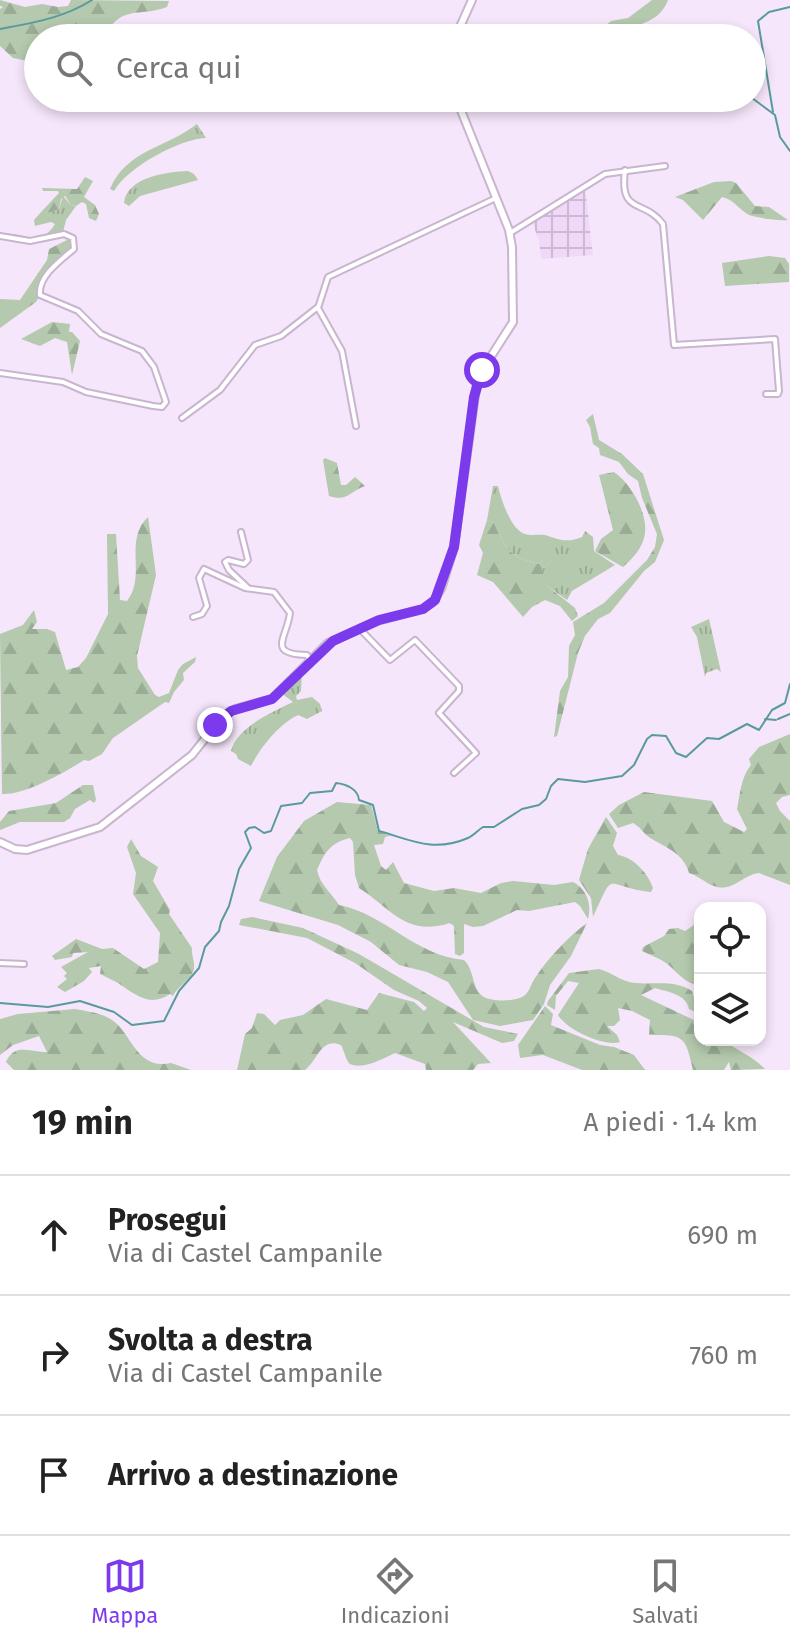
<!DOCTYPE html>
<html lang="it">
<meta charset="utf-8">
<style>
:root{--surface:#fff;--page:#f6f6f6;--text:#222;--muted:#767676;--line:#e0e0e0;--accent:#7c3aed}
body{margin:0;font-family:"Fira Sans",sans-serif;background:var(--page);color:var(--text)}
.controls{position:absolute;right:24px;bottom:24px;display:grid;overflow:hidden;border-radius:16px;box-shadow:0 4px 12px #0003}
.controls button{width:72px;height:72px;display:grid;place-items:center;padding:0;border:0;border-bottom:2px solid var(--line);background:var(--surface);color:var(--text);font:40px sans-serif}
.stop{position:absolute;width:24px;height:24px;margin:-18px;border:6px solid #7c3aed;border-radius:50%;background:#fff}
.stop.end{background:#7c3aed;border-color:#fff;box-shadow:0 2px 8px #0008}
.list{margin:0;padding:0;list-style:none}
h2{display:flex;justify-content:space-between;align-items:center;height:104px;margin:0;padding:0 32px;font-size:34px}
h2 small{font-size:26px;font-weight:400;color:var(--muted)}
.list li{display:grid;grid-template-columns:52px 1fr auto;gap:24px;align-items:center;box-sizing:border-box;height:120px;padding:0 32px;border-top:2px solid var(--line)}
.list b{display:block;font-size:30px;white-space:nowrap}
.list p{margin:0;font-size:26px;white-space:nowrap;color:var(--muted)}
.list em{font-size:26px;font-style:normal;color:var(--muted)}
.icon{flex:none;width:44px;height:44px;fill:none;stroke:currentColor;stroke-width:2;stroke-linecap:round;stroke-linejoin:round}
.map{position:relative;flex:none;width:790px;height:1070px;overflow:hidden}
.search{position:absolute;background:var(--surface);box-shadow:0 4px 12px #0003;left:24px;right:24px;top:24px;height:88px;display:flex;align-items:center;gap:20px;box-sizing:border-box;padding:0 28px;border-radius:44px;color:var(--muted);font-size:30px}
.sheet{height:464px;background:var(--surface)}
nav{display:flex;justify-content:space-around;align-items:center;box-sizing:border-box;height:112px;border-top:2px solid var(--line);background:var(--surface);font-size:22px;color:var(--muted)}
nav a{display:grid;justify-items:center;gap:4px}
nav .on{color:var(--accent)}
.map>svg:first-child{display:block}
</style>
<div class="map">
<svg width="790" height="1070" viewBox="0 0 790 1070">
<defs>
<pattern id="industrial-grid" width="8" height="8" patternUnits="userSpaceOnUse" patternTransform="scale(2)"><rect width="8" height="8" fill="#f0d8f9"/><path d="M0 4h8M4 0v8" fill="none" stroke="#ceb9d5"/></pattern>
<pattern id="grass-tufts" width="24" height="20" patternUnits="userSpaceOnUse" patternTransform="scale(2)"><rect width="24" height="20" fill="#b4c9ad"/><path d="M3 7l-1-3M5 7V3M7 7l1-3M15 17l-1-3M17 17v-4M19 17l1-3" fill="none" stroke="#9aac95"/></pattern>
<pattern id="forest-firs" width="22" height="20" patternUnits="userSpaceOnUse" patternTransform="scale(2)"><rect width="22" height="20" fill="#b4c9ad"/><path d="M5 1l3.5 6h-7zM16 11l3.5 6h-7z" fill="#9aac95"/></pattern>
</defs>
<rect width="100%" height="100%" fill="#f6e6fb"/>
<path fill="url(#industrial-grid)" d="M585,187L593,255L541,259L539,240L531,220Z"/>
<g fill="url(#grass-tufts)">
<path d="M197,124L206,138C179,139 128,167 114,191L110,189C126,150 168,147 197,124Z"/>
<path d="M188,171L194,174L198,180L140,196L129,206L124,203C127,177 166,172 188,171Z"/>
<path d="M63,196L71,205L76,206L66,220L63,232L34,239L0,235C18,228 39,251 55,224L51,222L35,226L34,220L42,211L44,213L59,209Z"/>
<path d="M493,486H498C501,499 511,530 525,534C532,536 538,534 545,535C559,540 568,543 582,537L585,531L593,537L594,551L615,565L572,591L567,600L540,581L543,568L550,563L552,559L543,560L539,564C510,557 506,550 494,523L487,520Z"/>
<path d="M709,619L721,672L717,669L706,673L705,677L697,637L691,627Z"/>
<path d="M302,672L301,691L296,696L297,700L312,697L320,704L322,711L307,719L298,715C279,724 260,748 251,766L238,759L236,754L231,751C236,728 272,712 293,702L281,693Z"/>
</g>
<g fill="url(#forest-firs)">
<path d="M0,0L25,7L42,4L58,7L68,6L71,0L169,1L167,7C138,18 122,3 103,38H38V63L13,58L0,46V9L3,7L0,6Z"/>
<path d="M652,0H668C660,22 640,23 620,33L615,30L603,37L595,34L611,21L628,18Z"/>
<path d="M85,177L93,181L84,197L95,205L99,214L96,221L89,218L86,204L82,202L76,206L71,205L65,196L61,199L59,209L44,214L42,211L59,193L58,191H43L42,188L77,189Z"/>
<path d="M731,181L736,183L755,206L769,207L788,220C777,221 759,218 749,215C739,210 734,199 722,197L703,220L683,200L675,197L714,182Z"/>
<path d="M71,238L74,247L54,264L38,288L39,297L36,302L0,328V299L20,300L47,260L49,249Z"/>
<path d="M769,256L785,258L789,264V282L725,286L722,263Z"/>
<path d="M52,322L70,324L69,332H72L80,341L72,375L67,342L55,338L40,346L21,339Z"/>
<path d="M593,414L599,440L622,454L643,474L664,540L655,562L644,571L610,613L598,619L585,636L578,653L557,736L554,737L560,691L568,677L569,646L575,635L573,622L604,603L647,560L655,547L657,534L642,498L638,481L628,474L619,462L600,455L599,448L593,444L590,427L586,420Z"/>
<path d="M325,458L337,463L341,485H346L355,477L365,486C350,491 348,502 329,496L323,460Z"/>
<path d="M614,472C632,484 652,519 643,541C639,552 631,560 623,567L595,551L601,539L613,530L599,475Z"/>
<path d="M148,517L156,575L137,656L138,668L155,695L159,697L169,693L178,670L183,664L196,657L195,662L183,673L184,680L174,692L169,703L165,702L113,738L102,754L89,761L84,760C64,773 25,795 2,794L0,634L23,625L34,610L37,622L32,629H47L55,632L66,670L78,667L86,658L108,614L107,534H116L120,600L127,601C147,575 123,541 148,517Z"/>
<path d="M487,520L494,523C506,550 510,557 539,564L543,560L542,554H549L552,559L550,563L543,568L541,581L575,608L578,616L572,621L560,606L545,600L532,607L523,617L493,582L477,575L483,553L479,545Z"/>
<path d="M790,734V795L782,797L776,803L780,811L790,821V885L759,873C742,875 732,893 714,886C705,883 699,876 689,873C684,854 667,848 652,839C644,835 642,828 633,823L618,828L609,814L619,805L644,792L712,801L724,822L744,832L747,829L737,809C740,794 741,777 751,765L749,759L759,747Z"/>
<path d="M83,785H93L96,800L94,803L90,800L75,809L70,818L64,822H20L0,830V822L9,811L56,803Z"/>
<path d="M337,802L371,805L378,831L390,836L385,837L383,844L374,845L381,866L386,870L393,862L404,883L434,891L454,888L481,893L501,883L513,881L554,885L573,882C587,889 592,905 588,919L580,906L575,902L529,911L517,910L483,926L473,927L464,924V953L460,956L455,954L454,926L450,923C405,937 391,908 359,888L355,875L353,842L350,838C330,843 325,852 317,870C320,885 331,892 339,905C385,914 416,956 464,960C475,970 471,989 484,997C493,1002 519,1002 526,994C530,990 532,982 535,978C548,958 569,936 587,923L571,956L550,985L544,1004L533,1020L500,1026L473,1020L448,982L427,972L399,965L371,942L338,925L259,901L277,857L304,821Z"/>
<path d="M606,817L617,833L613,846L618,855C633,857 648,873 653,888L651,892C603,887 616,867 593,917L591,898L579,880L588,849Z"/>
<path d="M131,839L141,856L158,867L153,881L170,910L169,914L192,948C191,954 195,962 194,968C193,978 178,986 173,996L170,994C149,1008 135,994 118,983C112,980 106,977 100,974L101,966L89,968L92,972L84,981L65,992L57,987L67,979L64,976L67,973L61,967L88,952L73,953L72,957L55,960L52,956L76,939L102,949L113,948L144,969L158,962L160,933L133,894L136,873L127,847Z"/>
<path d="M252,917L303,928L359,954L484,1027L518,1034L514,1041L502,1043L453,1022L491,1063L478,1064L473,1070H426L425,1064L395,1053C384,1058 364,1070 350,1064C346,1061 344,1050 341,1045C321,1037 318,1060 305,1070H237L245,1034L252,1028L257,1013L264,1014L275,1025L280,1020L303,1015L326,999L367,1010L379,993L414,1002L424,1011L427,1008L419,1001L394,990L355,963L307,938L239,925L241,919Z"/>
<path d="M700,921V985C684,984 678,972 666,963C659,958 650,955 642,951L643,947L664,936L669,929L678,928L685,931Z"/>
<path d="M599,969C611,972 622,982 635,983C655,985 674,979 692,991L695,1001L700,1002V1014L689,1009C686,994 668,992 655,988L641,995L696,1021L700,1025V1040H724C737,1051 753,1056 765,1069L731,1070L729,1062L724,1070H693C685,1035 684,1035 649,1035L650,1020L632,1011L618,1008L620,1020L614,1026H607L617,1035L620,1042C604,1047 567,1030 558,1015L579,983L568,981L556,996L555,1010L547,1005L548,1001L569,973Z"/>
<path d="M545,1006L553,1014L551,1025L600,1045L614,1047L634,1055L645,1070H582L543,1055L520,1058L518,1045Z"/>
<path d="M75,1009C90,1012 105,1013 117,1024C133,1040 140,1070 171,1063L191,1070H14L6,1062C15,1042 30,1053 47,1052L39,1036L13,1045L0,1055V1019L18,1014Z"/>
</g>
<g fill="none" stroke-linecap="round" stroke-linejoin="round">
<g stroke="#599b9d" stroke-width="2">
<path d="M0,29C32,23 64,18 92,0"/>
<path d="M752,98L775,115L780,137L790,151"/>
<path d="M773,112L758,21L769,12L790,7"/>
<path d="M765,719L776,720"/>
<path d="M778,719L790,714"/>
<path d="M0,1003L48,1007L80,1001L114,1012L132,1025L164,1021L179,991L199,968L205,947L219,931L221,922L229,906L239,869L251,848L245,832L249,828L255,827L264,833L271,831L281,806L302,803L310,793L332,791L336,783C346,784 358,789 359,800L373,805L379,831C411,840 433,853 468,838C473,836 478,830 483,827H494L522,809L539,805L546,799L551,786L558,779L585,782L622,776L634,765L647,739L652,735L666,736L676,753L686,757L707,738L719,739L747,724L759,730L772,710L785,703L790,684"/>
</g>
<g stroke="#c9b5cf" stroke-width="8">
<g id="minor">
<path d="M625,170C619,216 644,198 663,224L674,345L775,339L779,391L778,394H766"/>
<path d="M510,233L605,174L665,166"/>
<path d="M0,236L30,241L64,234L73,238L74,249C61,260 38,276 40,295L78,311L101,334L142,351L154,367L166,402L162,407L153,406L86,392L63,382L0,373"/>
<path d="M182,418L220,390L255,345L281,336L318,307"/>
<path d="M356,426L342,351L318,308L328,277L496,198"/>
<path d="M241,532L248,560L244,564L228,560L225,562L229,570L247,587"/>
<path d="M193,617L202,614L207,606L199,578L204,569L245,588L274,592L290,613C287,638 266,654 307,655L310,660"/>
<path d="M359,628L390,660L415,640L459,686V691L439,713L476,753L454,773"/>
<path d="M0,963L24,964"/>
</g>
</g>
<g stroke="#c9b5cf" stroke-width="10">
<g id="tertiary">
<path d="M455,38L472,0"/>
<path d="M0,842L15,849L27,850L100,827L192,755L223,716L235,709L272,699L328,643L377,621L423,609L433,602L441,589L454,547L477,381L483,369L513,322L512,247L509,230L456,98"/>
</g>
</g>
<use href="#minor" stroke="#fff" stroke-width="4"/>
<use href="#tertiary" stroke="#fff" stroke-width="6"/>
</g>
<g fill="none" stroke-linecap="round" stroke-linejoin="round">
<path stroke="#7c3aed" stroke-width="10" d="M215,725L231,711L272,699L333,641L379,620L423,609L435,600L454,547L474,397L482,370"/>
</g>
</svg>
<div class="controls">
<button><svg class="icon" aria-label="locate" viewBox="0 0 24 24"><circle cx="12" cy="12" r="6"/><path d="M12 2v4M12 18v4M2 12h4M18 12h4"/></svg></button>
<button><svg class="icon" aria-label="layers" viewBox="0 0 24 24"><path d="M12 4l9 5-9 5-9-5zM3 14l9 5 9-5"/></svg></button>
</div>
<div class="stop" style="left:482px;top:370px"></div>
<div class="stop end" style="left:215px;top:725px"></div>
<div class="search"><svg class="icon" aria-label="search" viewBox="0 0 24 24"><circle cx="10" cy="10" r="6"/><path d="M15 15l6 6"/></svg>Cerca qui</div>
</div>
<section class="sheet">
<h2>19 min<small>A piedi · 1.4 km</small></h2>
<ul class="list">
<li><svg class="icon" aria-label="ahead" viewBox="0 0 24 24"><path d="M12 20V5M6 11l6-6 6 6"/></svg><div><b>Prosegui</b><p>Via di Castel Campanile</p></div><em>690 m</em></li>
<li><svg class="icon" aria-label="right" viewBox="0 0 24 24"><path d="M7 20v-9h11M14 6l5 5-5 5"/></svg><div><b>Svolta a destra</b><p>Via di Castel Campanile</p></div><em>760 m</em></li>
<li><svg class="icon" aria-label="arrive" viewBox="0 0 24 24"><path d="M6 21V4h12l-3 4 3 4H6"/></svg><div><b>Arrivo a destinazione</b></div></li>
</ul>
</section>
<nav>
<a class="on"><svg class="icon" aria-label="map" viewBox="0 0 24 24"><path d="M3 6l6-2 6 2 6-2v14l-6 2-6-2-6 2zM9 4v14M15 6v14"/></svg>Mappa</a>
<a><svg class="icon" aria-label="directions" viewBox="0 0 24 24"><path d="M12 3l9 9-9 9-9-9zM9 14v-3h6M13 9l2 2-2 2"/></svg>Indicazioni</a>
<a><svg class="icon" aria-label="saved" viewBox="0 0 24 24"><path d="M7 4h10v16l-5-4-5 4z"/></svg>Salvati</a>
</nav>
